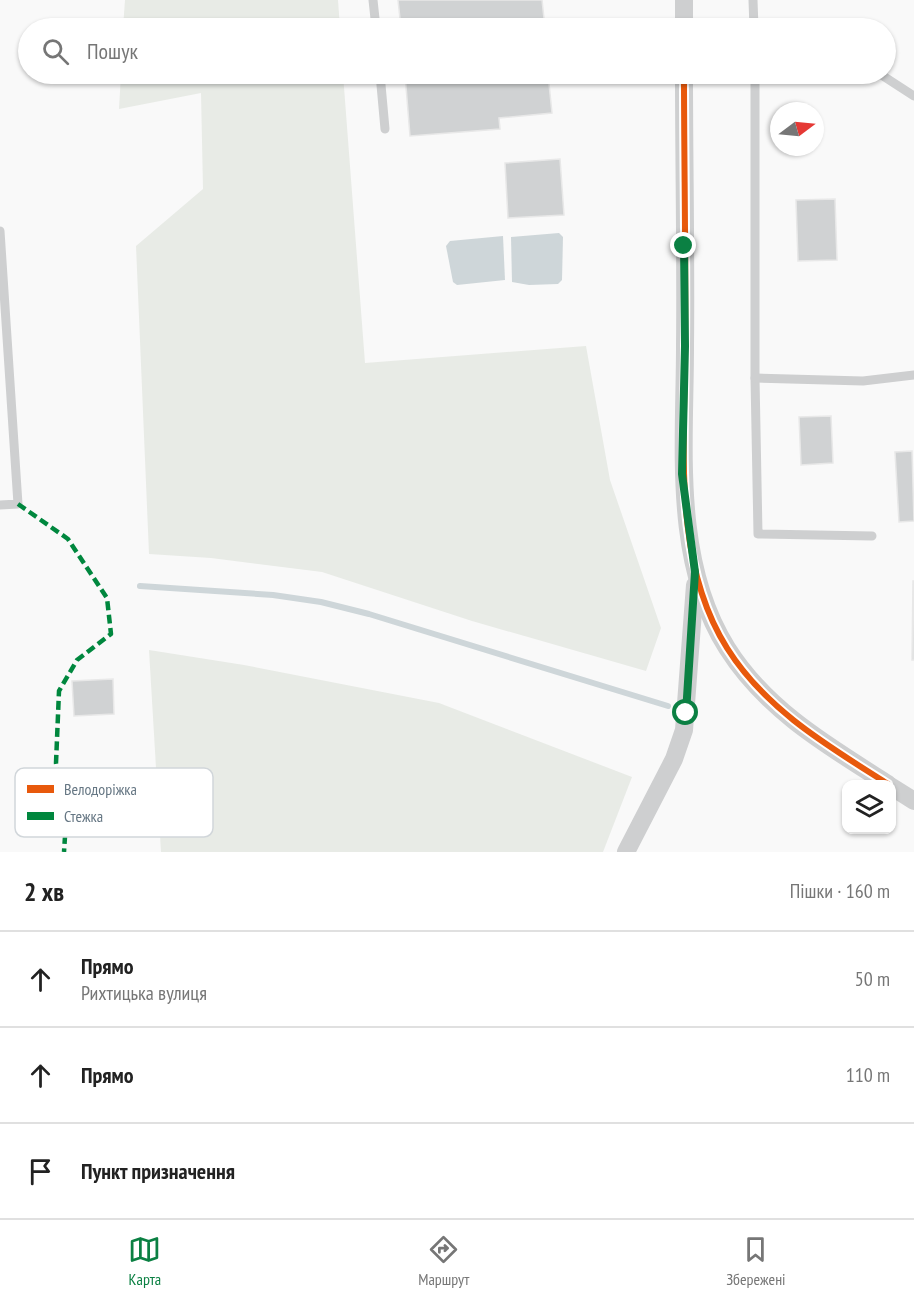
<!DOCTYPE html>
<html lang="uk">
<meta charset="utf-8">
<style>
:root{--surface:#fff;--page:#f6f6f6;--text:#222;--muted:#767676;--line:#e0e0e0;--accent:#0b8043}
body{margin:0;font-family:"PT Sans Narrow",sans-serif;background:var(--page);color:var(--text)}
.controls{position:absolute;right:18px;bottom:18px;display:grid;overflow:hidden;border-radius:12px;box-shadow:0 2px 4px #0004}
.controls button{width:54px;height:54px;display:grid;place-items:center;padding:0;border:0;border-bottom:2px solid var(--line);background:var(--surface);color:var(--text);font:30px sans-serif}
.compass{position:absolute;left:770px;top:102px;width:54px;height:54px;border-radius:50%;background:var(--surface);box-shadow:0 2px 4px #0004;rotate:74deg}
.stop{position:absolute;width:18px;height:18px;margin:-14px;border:4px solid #0b8043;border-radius:50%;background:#fff}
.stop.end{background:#0b8043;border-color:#fff;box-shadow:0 2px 6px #0008}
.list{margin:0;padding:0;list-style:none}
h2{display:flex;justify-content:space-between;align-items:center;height:78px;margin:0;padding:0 24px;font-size:26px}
h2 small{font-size:20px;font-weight:400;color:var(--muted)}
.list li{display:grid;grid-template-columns:39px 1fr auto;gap:18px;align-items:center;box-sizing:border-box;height:96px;padding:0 24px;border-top:2px solid var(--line)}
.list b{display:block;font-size:22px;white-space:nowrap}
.list p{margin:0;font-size:20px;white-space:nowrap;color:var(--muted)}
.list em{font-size:20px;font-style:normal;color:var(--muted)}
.icon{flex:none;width:33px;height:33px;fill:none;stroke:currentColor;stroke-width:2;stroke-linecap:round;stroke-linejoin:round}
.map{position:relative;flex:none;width:914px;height:852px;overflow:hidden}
.search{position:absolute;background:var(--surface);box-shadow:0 2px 4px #0004;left:18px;right:18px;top:18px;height:66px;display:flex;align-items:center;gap:15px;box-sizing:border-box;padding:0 21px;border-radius:33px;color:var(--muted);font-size:22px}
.sheet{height:366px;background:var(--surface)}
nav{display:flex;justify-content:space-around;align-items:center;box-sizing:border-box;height:84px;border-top:2px solid var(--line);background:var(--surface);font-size:16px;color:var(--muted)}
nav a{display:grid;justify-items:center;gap:3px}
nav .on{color:var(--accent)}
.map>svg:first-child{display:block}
</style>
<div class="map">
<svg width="914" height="852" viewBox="0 0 914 852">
<rect width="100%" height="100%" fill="#f9f9f9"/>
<g fill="#e8ebe6">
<path d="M125,0H338L340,28H123Z"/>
<path d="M121,74H343L365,363L586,346L610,480L661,628L646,671L472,621L322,572L211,558L149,554L136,246L203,189L201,93L119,109Z"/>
<path d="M149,650L244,665L439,703L632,777L603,852H161Z"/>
</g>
<g fill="#ced6d9">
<path d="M559,233L563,237L562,280L558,284L529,285L512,282L511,237Z"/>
<path d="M503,236L505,280L457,285L453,282L446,246L450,241Z"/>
</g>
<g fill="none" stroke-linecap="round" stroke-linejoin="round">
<path stroke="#ced6d9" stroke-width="6" d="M140,586L273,595L321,602L369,614L668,706"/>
</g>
<g fill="#d0d2d3" stroke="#e8e8e8" stroke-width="1.5">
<path d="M398,0H542L545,28H401Z"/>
<path d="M405,74H548L552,113L499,118L500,129L410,136Z"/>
<path d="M560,159L564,215L508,218L505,163Z"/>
<path d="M835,199L837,260L798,261L796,200Z"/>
<path d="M831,416L833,463L801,465L799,417Z"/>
<path d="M912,451L914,521L899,522L895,452Z"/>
<path d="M913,581H914V660H912Z"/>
<path d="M113,679L114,714L74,716L72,681Z"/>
</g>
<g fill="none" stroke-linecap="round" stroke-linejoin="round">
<g stroke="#cecfd0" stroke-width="9">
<path d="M373,0L376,28"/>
<path d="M753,0L754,28"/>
<path d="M380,74L385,129"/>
<path d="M755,74V378L758,534L872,536"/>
<path d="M880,74L914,96"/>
<path d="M0,231L18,504L0,505"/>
<path d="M755,378L863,381L914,375"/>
</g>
<g stroke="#cecfd0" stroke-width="18">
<path d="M684,28V0"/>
<path d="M684,74C684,164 686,255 685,346C685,445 672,561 727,648C766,710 828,746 888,784"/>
<path d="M892,787L914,801"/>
<path d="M626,852L674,759L684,730L695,585"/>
</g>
<path stroke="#00873e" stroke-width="4.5" stroke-dasharray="9 4.5" stroke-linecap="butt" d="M18,504L68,539L107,598L111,634L77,660L59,691L56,763L66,821L64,852"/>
<g stroke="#fff" stroke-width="10">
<path id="cycleway" d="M684,74C684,164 686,255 685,346C685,445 672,561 727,648C766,710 828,746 888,784"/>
</g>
<use href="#cycleway" stroke="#e8590c" stroke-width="6"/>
</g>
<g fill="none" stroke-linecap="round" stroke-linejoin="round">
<path stroke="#0b8043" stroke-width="8" d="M684,246L685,346L682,474L695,572L686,713"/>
</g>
<rect x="15" y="768" width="198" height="69" rx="9" fill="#fff" stroke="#d1d6da" stroke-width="1.5"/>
<rect x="27" y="785" width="27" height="8" fill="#e8590c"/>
<rect x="27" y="812" width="27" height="8" fill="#00873e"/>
<g font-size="16" fill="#657683">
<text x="64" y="795">Велодоріжка</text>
<text x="64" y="822">Стежка</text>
</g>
</svg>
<div class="controls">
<button><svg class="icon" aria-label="layers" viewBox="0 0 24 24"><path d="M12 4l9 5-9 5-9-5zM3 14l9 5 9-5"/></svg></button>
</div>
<svg class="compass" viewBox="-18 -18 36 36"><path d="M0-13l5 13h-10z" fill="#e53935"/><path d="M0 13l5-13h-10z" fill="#767676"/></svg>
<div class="stop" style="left:686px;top:713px"></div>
<div class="stop end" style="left:684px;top:246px"></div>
<div class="search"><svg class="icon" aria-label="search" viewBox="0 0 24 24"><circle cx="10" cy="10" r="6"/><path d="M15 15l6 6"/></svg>Пошук</div>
</div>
<section class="sheet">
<h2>2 хв<small>Пішки · 160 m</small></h2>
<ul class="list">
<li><svg class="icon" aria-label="ahead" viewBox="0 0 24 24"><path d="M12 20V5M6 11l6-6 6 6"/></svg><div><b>Прямо</b><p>Рихтицька вулиця</p></div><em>50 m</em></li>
<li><svg class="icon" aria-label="ahead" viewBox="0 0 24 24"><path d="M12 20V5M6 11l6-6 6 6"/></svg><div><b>Прямо</b></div><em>110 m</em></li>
<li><svg class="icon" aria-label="arrive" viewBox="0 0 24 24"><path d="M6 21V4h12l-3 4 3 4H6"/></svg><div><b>Пункт призначення</b></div></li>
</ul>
</section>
<nav>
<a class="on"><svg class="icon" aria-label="map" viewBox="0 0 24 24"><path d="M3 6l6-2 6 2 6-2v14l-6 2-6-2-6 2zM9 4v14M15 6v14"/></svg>Карта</a>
<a><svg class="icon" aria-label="directions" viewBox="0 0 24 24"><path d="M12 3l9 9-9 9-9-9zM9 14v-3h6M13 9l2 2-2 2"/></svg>Маршрут</a>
<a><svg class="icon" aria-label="saved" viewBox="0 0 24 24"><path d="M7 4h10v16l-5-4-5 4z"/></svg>Збережені</a>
</nav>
